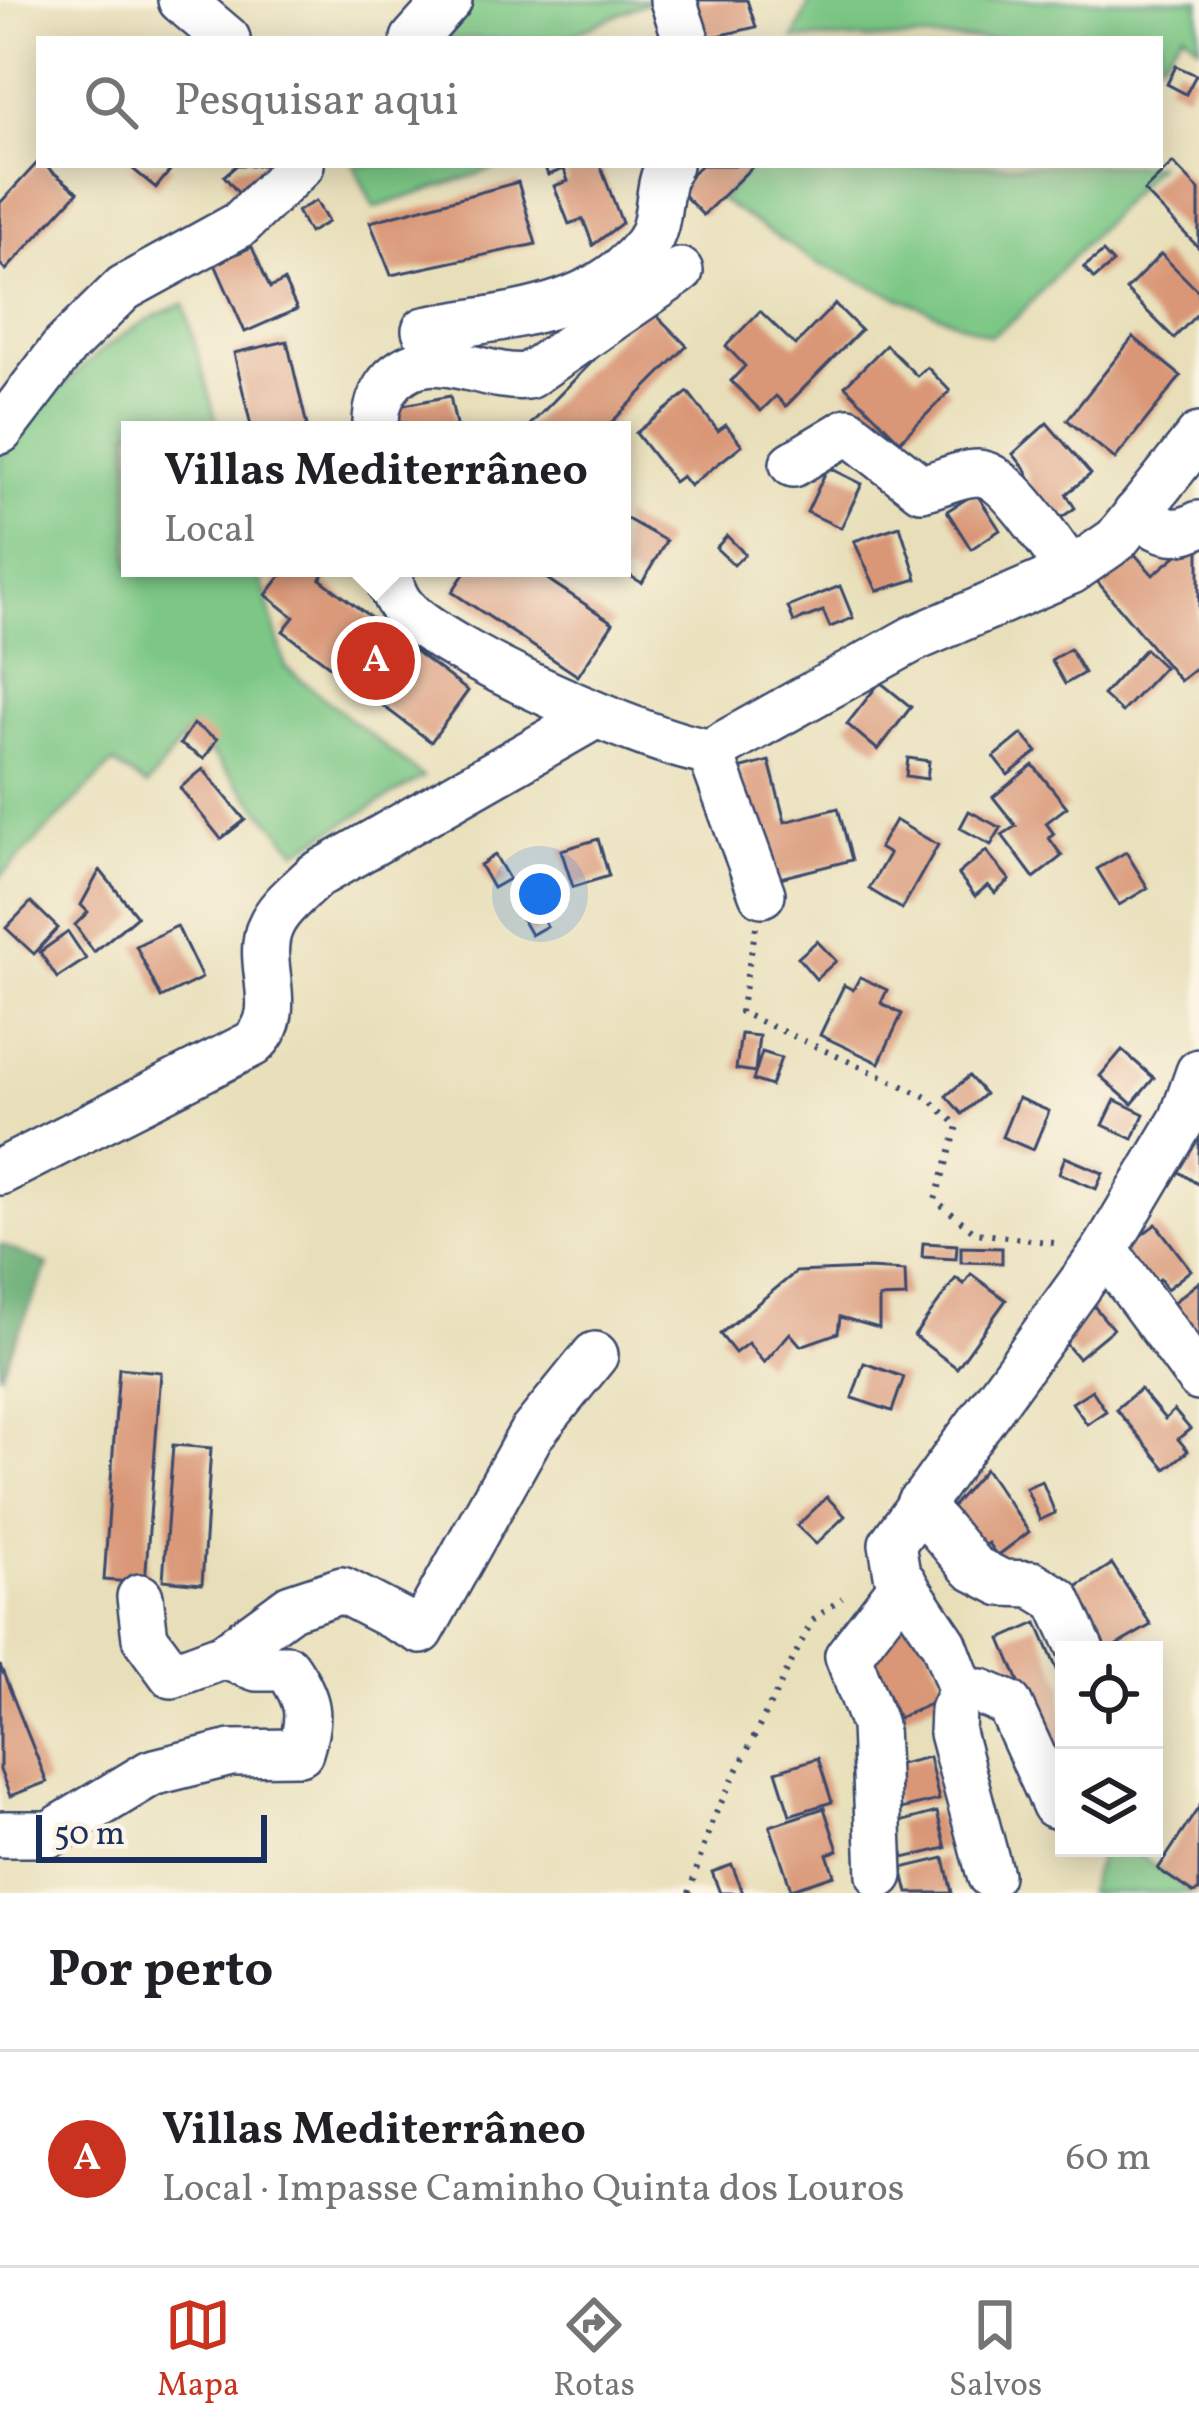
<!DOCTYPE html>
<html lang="pt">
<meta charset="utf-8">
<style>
:root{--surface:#fff;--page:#f2f2f2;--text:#202124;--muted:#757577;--line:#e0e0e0;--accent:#c8321e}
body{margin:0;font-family:Vollkorn,serif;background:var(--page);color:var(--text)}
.controls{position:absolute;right:36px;bottom:36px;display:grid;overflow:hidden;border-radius:0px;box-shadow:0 6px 30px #0003}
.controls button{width:108px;height:108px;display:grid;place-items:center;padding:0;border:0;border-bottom:3px solid var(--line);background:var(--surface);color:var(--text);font:60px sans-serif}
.scale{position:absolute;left:36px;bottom:30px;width:231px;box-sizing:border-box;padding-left:12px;border:6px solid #1b2f5e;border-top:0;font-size:33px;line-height:42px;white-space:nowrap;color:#1b2f5e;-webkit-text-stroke:9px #fcf5e5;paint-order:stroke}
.you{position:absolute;left:540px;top:894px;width:42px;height:42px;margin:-30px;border:9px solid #fff;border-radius:50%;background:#1a73e8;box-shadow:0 0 0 18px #1a73e833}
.badge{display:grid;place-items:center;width:78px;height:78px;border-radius:50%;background:var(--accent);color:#fff;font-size:39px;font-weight:700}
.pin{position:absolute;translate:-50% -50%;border:6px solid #fff;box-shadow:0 3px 12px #0006}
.popup{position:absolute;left:121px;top:421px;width:510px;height:156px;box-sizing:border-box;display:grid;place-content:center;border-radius:0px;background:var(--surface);filter:drop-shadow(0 3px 9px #0005);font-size:39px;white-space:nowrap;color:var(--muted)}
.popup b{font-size:45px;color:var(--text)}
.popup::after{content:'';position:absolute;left:50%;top:100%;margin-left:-24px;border:24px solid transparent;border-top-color:var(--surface)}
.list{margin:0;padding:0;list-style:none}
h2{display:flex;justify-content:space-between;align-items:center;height:156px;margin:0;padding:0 48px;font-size:51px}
h2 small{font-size:39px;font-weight:400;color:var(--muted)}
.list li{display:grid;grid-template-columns:78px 1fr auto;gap:36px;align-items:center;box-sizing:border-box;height:216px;padding:0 48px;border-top:3px solid var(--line)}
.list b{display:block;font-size:45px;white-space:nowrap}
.list p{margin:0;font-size:39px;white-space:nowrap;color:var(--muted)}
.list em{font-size:39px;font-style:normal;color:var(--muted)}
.icon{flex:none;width:66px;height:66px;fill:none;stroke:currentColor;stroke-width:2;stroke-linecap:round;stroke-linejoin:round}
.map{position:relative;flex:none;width:1199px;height:1893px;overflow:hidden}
.search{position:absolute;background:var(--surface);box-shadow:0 6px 30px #0003;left:36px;right:36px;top:36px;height:132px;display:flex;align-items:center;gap:30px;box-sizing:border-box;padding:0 42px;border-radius:0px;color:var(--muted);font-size:45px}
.sheet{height:372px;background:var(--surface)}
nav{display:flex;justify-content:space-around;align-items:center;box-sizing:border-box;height:168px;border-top:3px solid var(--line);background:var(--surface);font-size:33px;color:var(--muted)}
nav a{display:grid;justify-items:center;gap:6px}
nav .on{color:var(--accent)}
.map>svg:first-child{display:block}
</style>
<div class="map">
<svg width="1199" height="1893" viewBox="0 0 1199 1893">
<rect width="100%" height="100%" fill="#fcf5e5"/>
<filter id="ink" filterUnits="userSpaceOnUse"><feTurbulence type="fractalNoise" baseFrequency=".00833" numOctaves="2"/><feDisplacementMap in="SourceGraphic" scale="24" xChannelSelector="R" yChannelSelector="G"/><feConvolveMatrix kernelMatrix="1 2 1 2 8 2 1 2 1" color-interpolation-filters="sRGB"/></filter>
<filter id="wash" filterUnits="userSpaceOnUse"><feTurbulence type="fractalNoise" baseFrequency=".004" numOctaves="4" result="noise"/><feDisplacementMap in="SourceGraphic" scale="48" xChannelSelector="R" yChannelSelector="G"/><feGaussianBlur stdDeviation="2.7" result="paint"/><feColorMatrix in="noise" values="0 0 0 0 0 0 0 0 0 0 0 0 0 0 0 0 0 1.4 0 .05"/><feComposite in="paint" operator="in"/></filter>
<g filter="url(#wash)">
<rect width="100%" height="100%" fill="#e8dfba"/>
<g fill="#7cc785" stroke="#4c7b72" stroke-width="3">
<path d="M463,0H652L562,39H428Z"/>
<path d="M811,0H1199V46L1183,32L1160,62V39H794Z"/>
<path d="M354,165H506L374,208Z"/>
<path d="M755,165H1157L1016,318L990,336L817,263L720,200Z"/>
<path d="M184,304L219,430H130V568H258L286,668L423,777L297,851L190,729L147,786L113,763L0,877V457C53,394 105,332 184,304Z"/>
<path d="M1102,1848H1129L1194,1893H1087Z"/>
</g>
<path fill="#65ac72" stroke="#406e68" stroke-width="3" d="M0,1244L48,1265L0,1375Z"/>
<g id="blocks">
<g fill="#d99777">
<path d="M692,0H747L756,27L705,39Z"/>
<path d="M1176,66L1196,75L1186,94L1167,84Z"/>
<path d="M39,161L78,192L6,270L0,264V203Z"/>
<path d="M1173,163L1199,190V248L1144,191Z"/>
<path d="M128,165H168L172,168L156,188Z"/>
<path d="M237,165H275L244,200L224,176Z"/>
<path d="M544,165H600L622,223L593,245L583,219L569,224L554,186L568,181L564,169L548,175Z"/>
<path d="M701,165H754L703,215L677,188Z"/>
<path d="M518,182L536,244L391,275L370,222Z"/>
<path d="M316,201L328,222L309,233L297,211Z"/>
<path d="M252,247L270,288L284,281L297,309L245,332L215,264Z"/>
<path d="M1103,252L1113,263L1094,279L1084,267Z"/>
<path d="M1161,254L1199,292V312L1174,338L1126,290Z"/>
<path d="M835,304L861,330L786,406L776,396L761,411L731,381L745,366L726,346L760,311L795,345Z"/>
<path d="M647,306L687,346L604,430H525Z"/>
<path d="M1133,337L1181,376L1115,459L1067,420Z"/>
<path d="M287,341L308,430H252L234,353Z"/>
<path d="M886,345L917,376L927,367L950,391L900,441L845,386Z"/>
<path d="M688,392L718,431L726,425L742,445L690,486L682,476L674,482L636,433Z"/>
<path d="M450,396L457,430H398L394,407Z"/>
<path d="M1047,423L1091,474L1066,494L1075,508L1052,524L1032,496L1027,471L1013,454Z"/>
<path d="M828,467L862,484L841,528L807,512Z"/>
<path d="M976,493L1000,530L971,549L947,511Z"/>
<path d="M622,516L666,541L642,583L622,571Z"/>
<path d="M900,526L917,579L877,591L854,541Z"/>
<path d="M727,536L745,554L734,565L716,548Z"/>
<path d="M1199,537V666L1180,681L1096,580L1132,551L1153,575Z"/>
<path d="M287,568H322L326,571L320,579L468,691L431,742L283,631L294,617L266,595Z"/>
<path d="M468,568H531L613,623L578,676L452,592Z"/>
<path d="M840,586L853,618L830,627L823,611L794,622L788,607Z"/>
<path d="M1070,649L1084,673L1065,684L1051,660Z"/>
<path d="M1145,649L1164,667L1122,712L1103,695Z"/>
<path d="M880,682L911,707L878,750L847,724Z"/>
<path d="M193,724L217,739L204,759L180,744Z"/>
<path d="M1022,734L1037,752L1008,775L994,757Z"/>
<path d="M908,758L929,761L927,779L906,776Z"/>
<path d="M769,761L785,822L838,808L852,860L768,881L739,769Z"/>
<path d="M1033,765L1067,807L1046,823L1054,834L1049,838L1062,856L1034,878L1002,835L1016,826L993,797Z"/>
<path d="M203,769L245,820L221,839L180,788Z"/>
<path d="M969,811L1001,828L991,845L960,828Z"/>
<path d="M895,820L938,845L902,909L869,889L889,854L879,848Z"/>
<path d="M598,839L609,876L573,887L561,850Z"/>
<path d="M986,851L1010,880L995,893L988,885L975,896L958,874Z"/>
<path d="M1126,852L1148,888L1119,905L1097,869Z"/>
<path d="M495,855L509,879L493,888L480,865Z"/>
<path d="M100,870L137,916L94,952L75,925L88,912L81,905Z"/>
<path d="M31,902L58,928L34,954L6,928Z"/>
<path d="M534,903L547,926L531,935L518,912Z"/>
<path d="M177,926L202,978L161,998L136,946Z"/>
<path d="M68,932L86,959L57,978L40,952Z"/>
<path d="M817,941L836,961L816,979L798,958Z"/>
<path d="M860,977L887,990L881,1003L902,1014L879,1063L820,1035L844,985L853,990Z"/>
<path d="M741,1034L759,1036L755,1072L736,1069Z"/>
<path d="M1122,1050L1154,1078L1132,1104L1100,1076Z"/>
<path d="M762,1052L781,1058L771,1086L753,1080Z"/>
<path d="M969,1076L985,1094L962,1114L946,1096Z"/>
<path d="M1018,1098L1049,1111L1033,1150L1002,1137Z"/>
<path d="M1115,1100L1144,1114L1133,1139L1103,1125Z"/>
<path d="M1199,1134V1185L1170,1166Z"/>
<path d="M1065,1157L1103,1173L1096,1189L1059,1173Z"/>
<path d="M1156,1224L1191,1270L1167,1289L1160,1279L1144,1291L1115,1255Z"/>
<path d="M923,1243L957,1245L956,1259L922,1257Z"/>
<path d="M961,1247L1002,1248V1263L961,1262Z"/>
<path d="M868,1269L905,1271L906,1297L879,1298V1328L840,1317L838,1333L801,1346L790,1333L764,1363L748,1343L735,1353L720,1334L796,1272Z"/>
<path d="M971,1274L1006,1300L957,1368L914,1336L956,1278L964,1284Z"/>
<path d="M1199,1282V1338L1171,1304Z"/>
<path d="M1088,1299L1113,1329L1078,1358L1053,1329Z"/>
<path d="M864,1363L904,1377L892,1411L852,1398Z"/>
<path d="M119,1368L161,1372L145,1583L104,1580Z"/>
<path d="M1140,1389L1165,1419L1174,1410L1190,1429L1178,1439L1188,1451L1166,1469L1116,1409Z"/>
<path d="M1092,1390L1106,1411L1087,1424L1072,1403Z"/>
<path d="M173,1445L211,1448L202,1584L163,1580Z"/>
<path d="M985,1469L1029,1532L997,1556L988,1543L969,1558L943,1517Z"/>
<path d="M1042,1481L1055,1513L1040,1520L1026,1488Z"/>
<path d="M827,1497L845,1516L816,1544L797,1526Z"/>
<path d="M1112,1564L1151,1625L1108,1650L1070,1591Z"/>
<path d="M910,1603L950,1695L898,1718L868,1648Z"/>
<path d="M1037,1623L1064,1686V1788L1001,1639Z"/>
<path d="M0,1665L47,1782L10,1796L0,1770Z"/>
<path d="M929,1757L939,1800L897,1810L887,1767Z"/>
<path d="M818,1758L832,1802L790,1815L776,1771Z"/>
<path d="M1199,1807V1891L1193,1893L1158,1869Z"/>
<path d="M824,1808L838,1850L827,1854L834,1875L791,1889L770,1826Z"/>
<path d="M937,1812L946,1848L904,1858L896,1823Z"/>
<path d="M944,1858L952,1893H908L902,1868Z"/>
<path d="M732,1865L743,1893H720L712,1872Z"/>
</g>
</g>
</g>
<g filter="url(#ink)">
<use href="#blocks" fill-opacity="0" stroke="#3a496c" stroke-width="3"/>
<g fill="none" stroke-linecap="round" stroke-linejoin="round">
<g stroke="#3a496c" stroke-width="50">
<g id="minor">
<path d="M181,0L227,39"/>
<path d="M673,0L686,39"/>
<path d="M414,39L449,0"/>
<path d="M425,330C501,316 594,313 646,245C663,223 655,189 669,165"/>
<path d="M376,430C375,411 380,392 394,378C433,341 481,381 528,376L680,271"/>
<path d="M0,431L65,346L124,288L239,225L301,165"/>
<path d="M793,464L848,431L921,488C939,484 960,473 978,473C1008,474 1052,547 1071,571"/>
<path d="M1136,514C1159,529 1173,539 1199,524"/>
<path d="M386,568C390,583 394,599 405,610C444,653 651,745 710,752L913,639L1071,571L1116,540L1199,436"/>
<path d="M710,752L762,894"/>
<path d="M0,1172L252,1044C289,1012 254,965 270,927C278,907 300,891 315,876L595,716"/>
<path d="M1105,1250L1199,1378"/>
<path d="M919,1504L973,1568L1002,1583L1032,1584L1058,1600L1081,1650"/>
<path d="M224,1656L291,1607L342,1590L421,1631L531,1434L595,1355"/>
<path d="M962,1691L953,1710L952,1733L990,1875"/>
<path d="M1055,1805L1009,1704L981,1692L962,1691L944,1644L897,1574L892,1544L1105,1250L1182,1120L1199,1072"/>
<path d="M3,1834H50L151,1773L231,1753L300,1752C312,1715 309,1700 287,1668H257L224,1656L172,1675L145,1638L140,1597"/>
<path d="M880,1875L874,1725L848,1656L904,1583"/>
</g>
</g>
<g stroke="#3a496c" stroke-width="6" stroke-dasharray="3 9" stroke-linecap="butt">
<path d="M756,927L740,1012L927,1097L958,1126L935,1200L976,1233L1062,1244"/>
<path d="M689,1893L712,1821L812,1621L842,1598"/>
</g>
<use href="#minor" stroke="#fff" stroke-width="45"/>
</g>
</g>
</svg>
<div class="controls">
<button><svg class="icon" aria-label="locate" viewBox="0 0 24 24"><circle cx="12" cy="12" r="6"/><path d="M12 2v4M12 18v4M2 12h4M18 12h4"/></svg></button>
<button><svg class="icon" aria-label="layers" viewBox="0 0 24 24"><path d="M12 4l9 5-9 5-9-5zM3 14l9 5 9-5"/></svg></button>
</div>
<div class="scale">50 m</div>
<div class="you"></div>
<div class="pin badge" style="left:376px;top:661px">A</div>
<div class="popup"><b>Villas Mediterrâneo</b>Local</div>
<div class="search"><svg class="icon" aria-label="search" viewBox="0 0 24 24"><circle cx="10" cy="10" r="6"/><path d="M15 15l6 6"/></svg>Pesquisar aqui</div>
</div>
<section class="sheet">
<h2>Por perto<small></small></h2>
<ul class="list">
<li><span class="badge">A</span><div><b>Villas Mediterrâneo</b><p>Local · Impasse Caminho Quinta dos Louros</p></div><em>60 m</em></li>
</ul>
</section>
<nav>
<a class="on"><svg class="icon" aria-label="map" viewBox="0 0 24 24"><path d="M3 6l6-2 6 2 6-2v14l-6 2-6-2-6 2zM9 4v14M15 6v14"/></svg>Mapa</a>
<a><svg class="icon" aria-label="directions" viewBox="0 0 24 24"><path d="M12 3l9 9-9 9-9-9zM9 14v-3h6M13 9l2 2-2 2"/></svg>Rotas</a>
<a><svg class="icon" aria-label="saved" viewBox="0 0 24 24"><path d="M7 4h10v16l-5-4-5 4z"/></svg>Salvos</a>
</nav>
